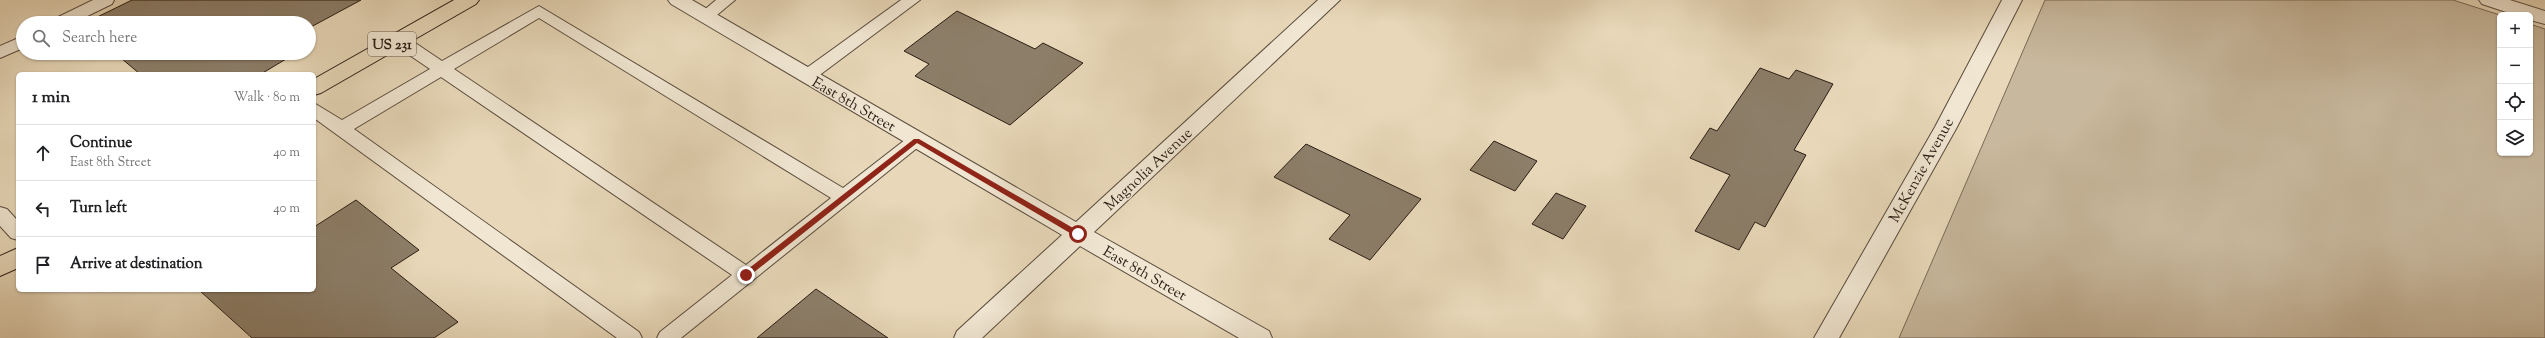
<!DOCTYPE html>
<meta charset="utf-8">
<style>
:root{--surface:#fff;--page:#f6f6f6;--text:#202124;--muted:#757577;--line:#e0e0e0}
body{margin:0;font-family:"Sorts Mill Goudy",serif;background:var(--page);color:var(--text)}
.controls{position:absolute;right:12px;top:12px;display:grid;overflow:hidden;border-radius:6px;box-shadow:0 1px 3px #0004}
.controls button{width:36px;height:36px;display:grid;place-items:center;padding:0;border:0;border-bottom:1px solid var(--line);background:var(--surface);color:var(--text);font:20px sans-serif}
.stop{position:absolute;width:12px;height:12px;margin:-9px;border:3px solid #8f2418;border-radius:50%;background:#fff}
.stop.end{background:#8f2418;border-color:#fff;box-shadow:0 1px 4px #0008}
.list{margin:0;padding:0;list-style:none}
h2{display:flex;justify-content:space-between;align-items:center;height:52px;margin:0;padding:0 16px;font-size:17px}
h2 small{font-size:13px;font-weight:400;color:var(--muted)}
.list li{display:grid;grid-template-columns:26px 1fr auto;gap:12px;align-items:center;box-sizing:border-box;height:56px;padding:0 16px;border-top:1px solid var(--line)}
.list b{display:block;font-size:15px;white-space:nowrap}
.list p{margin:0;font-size:13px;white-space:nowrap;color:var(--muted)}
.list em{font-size:13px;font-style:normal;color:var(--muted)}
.icon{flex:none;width:22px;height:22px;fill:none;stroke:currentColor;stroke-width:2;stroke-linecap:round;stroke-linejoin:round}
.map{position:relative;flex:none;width:2545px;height:338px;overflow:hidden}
.search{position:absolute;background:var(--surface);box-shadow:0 1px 3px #0004;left:16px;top:16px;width:300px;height:44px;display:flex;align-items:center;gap:10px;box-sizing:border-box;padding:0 14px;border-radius:22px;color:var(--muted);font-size:15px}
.panel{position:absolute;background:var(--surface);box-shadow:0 1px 3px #0004;left:16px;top:72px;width:300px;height:220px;border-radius:6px}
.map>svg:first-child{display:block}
</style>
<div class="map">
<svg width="2545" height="338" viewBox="0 0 2545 338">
<rect width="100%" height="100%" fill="#e8d8b9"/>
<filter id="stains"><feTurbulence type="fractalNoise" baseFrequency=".005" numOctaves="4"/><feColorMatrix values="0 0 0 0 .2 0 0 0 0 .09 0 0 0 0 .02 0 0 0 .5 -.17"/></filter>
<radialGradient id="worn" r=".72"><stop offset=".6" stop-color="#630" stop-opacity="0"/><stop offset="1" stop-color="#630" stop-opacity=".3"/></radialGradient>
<path fill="#c8b89d" stroke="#786a58" d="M2045,0H2453L2500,15V153H2530V24L2545,29V338H1899Z"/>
<g fill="#8c7e69" stroke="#291c13">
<path d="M132,0H361L309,28V23H85Z"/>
<path d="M957,11L1035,49L1043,43L1083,63L1010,125L915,76L929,64L904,51Z"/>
<path d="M115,53H296L261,74H140Z"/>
<path d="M1760,68L1789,79L1796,70L1833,84L1794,150L1806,155L1765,227L1755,222L1739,250L1695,231L1730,175L1690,158L1710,128L1717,131Z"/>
<path d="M1494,141L1537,161L1515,191L1470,170Z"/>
<path d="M1306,144L1421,199L1370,260L1329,239L1350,215L1274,177Z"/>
<path d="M1556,193L1586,206L1563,239L1532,224Z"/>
<path d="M356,200L419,250L391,268L458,322L434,338H252L199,290H314V227Z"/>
<path d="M816,289L888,338H757Z"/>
</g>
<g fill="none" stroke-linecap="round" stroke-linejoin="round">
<g stroke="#594b3c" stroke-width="2">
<g id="service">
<path d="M93,0H114L112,4L73,23H52L54,19Z"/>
<path d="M716,0H735L711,20H699L697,16Z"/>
<path d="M901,0H920L813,80H801L799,76L801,72Z"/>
<path d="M539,6L843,188L910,136L916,134L922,136L925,140L922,144L681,338H657L660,332L732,275L441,77L354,129L639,332L642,338H617L314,118V103L342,120L430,69L393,44L391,40L393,36H405L442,61ZM539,18L831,198L746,265L454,69Z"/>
<path d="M23,36V48L0,58V46Z"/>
<path d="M0,207L7,209L18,221V240L11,238L0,226Z"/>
</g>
</g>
<g stroke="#594b3c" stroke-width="2">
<g id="minor">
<path d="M668,0H692L1076,222L1318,0H1340L1094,232L1269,331L1272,338H1239L1080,246L982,338H954L957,331L1062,235L671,4Z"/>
<path d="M2002,0H2022L1957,127L1839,338H1814L1935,127Z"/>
<path d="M2479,0H2510L2545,11V24L2530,20V15H2515L2482,4Z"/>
</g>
</g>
<g stroke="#291c13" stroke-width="2">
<g id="primary">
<path d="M454,0H479L476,4L321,93L314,95V79Z"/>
<path d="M18,248V268L0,276V256Z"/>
</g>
</g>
<use href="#service" fill="#f0e6d2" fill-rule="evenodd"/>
<use href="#minor" fill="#f0e6d2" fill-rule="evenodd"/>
<use href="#primary" fill="#e8d8b9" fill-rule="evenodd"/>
</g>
<path fill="#8f2418" d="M914,139H919L1080,232V236H1075L917,143L748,277H743V273Z"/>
<g text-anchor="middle" stroke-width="3" stroke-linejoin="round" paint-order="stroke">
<rect fill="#f0e6d2" stroke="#65594c" stroke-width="1" x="368" y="32" width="48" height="24" rx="3"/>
<g font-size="14" font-weight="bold" fill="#291c13">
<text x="392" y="49">US 231</text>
</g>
<g font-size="15" fill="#291c13" stroke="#f0e6d2">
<text transform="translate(854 104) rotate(30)" y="5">East 8th Street</text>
<text transform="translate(1148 169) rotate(-43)" y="5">Magnolia Avenue</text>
<text transform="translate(1921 170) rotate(-61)" y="5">McKenzie Avenue</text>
<text transform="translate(1145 273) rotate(30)" y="5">East 8th Street</text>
</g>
</g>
<rect width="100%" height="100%" filter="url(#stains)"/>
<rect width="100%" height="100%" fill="url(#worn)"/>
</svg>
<div class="controls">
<button>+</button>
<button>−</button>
<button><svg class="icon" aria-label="locate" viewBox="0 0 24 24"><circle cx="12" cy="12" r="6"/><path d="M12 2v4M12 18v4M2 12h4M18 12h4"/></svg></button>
<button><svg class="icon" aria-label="layers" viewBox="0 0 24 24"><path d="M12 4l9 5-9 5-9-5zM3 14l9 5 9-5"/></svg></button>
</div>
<div class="stop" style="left:1078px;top:234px"></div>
<div class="stop end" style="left:746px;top:275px"></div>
<div class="search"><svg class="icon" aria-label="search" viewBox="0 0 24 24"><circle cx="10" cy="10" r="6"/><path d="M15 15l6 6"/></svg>Search here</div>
<section class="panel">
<h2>1 min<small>Walk · 80 m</small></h2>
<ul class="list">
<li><svg class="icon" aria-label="ahead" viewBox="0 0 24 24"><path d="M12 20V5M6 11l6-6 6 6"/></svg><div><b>Continue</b><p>East 8th Street</p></div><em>40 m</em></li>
<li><svg class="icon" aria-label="left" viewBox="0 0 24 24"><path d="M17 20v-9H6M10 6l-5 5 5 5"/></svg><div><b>Turn left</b></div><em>40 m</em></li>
<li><svg class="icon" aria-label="arrive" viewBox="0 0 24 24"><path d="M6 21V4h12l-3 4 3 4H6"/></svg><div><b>Arrive at destination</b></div></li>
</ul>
</section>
</div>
